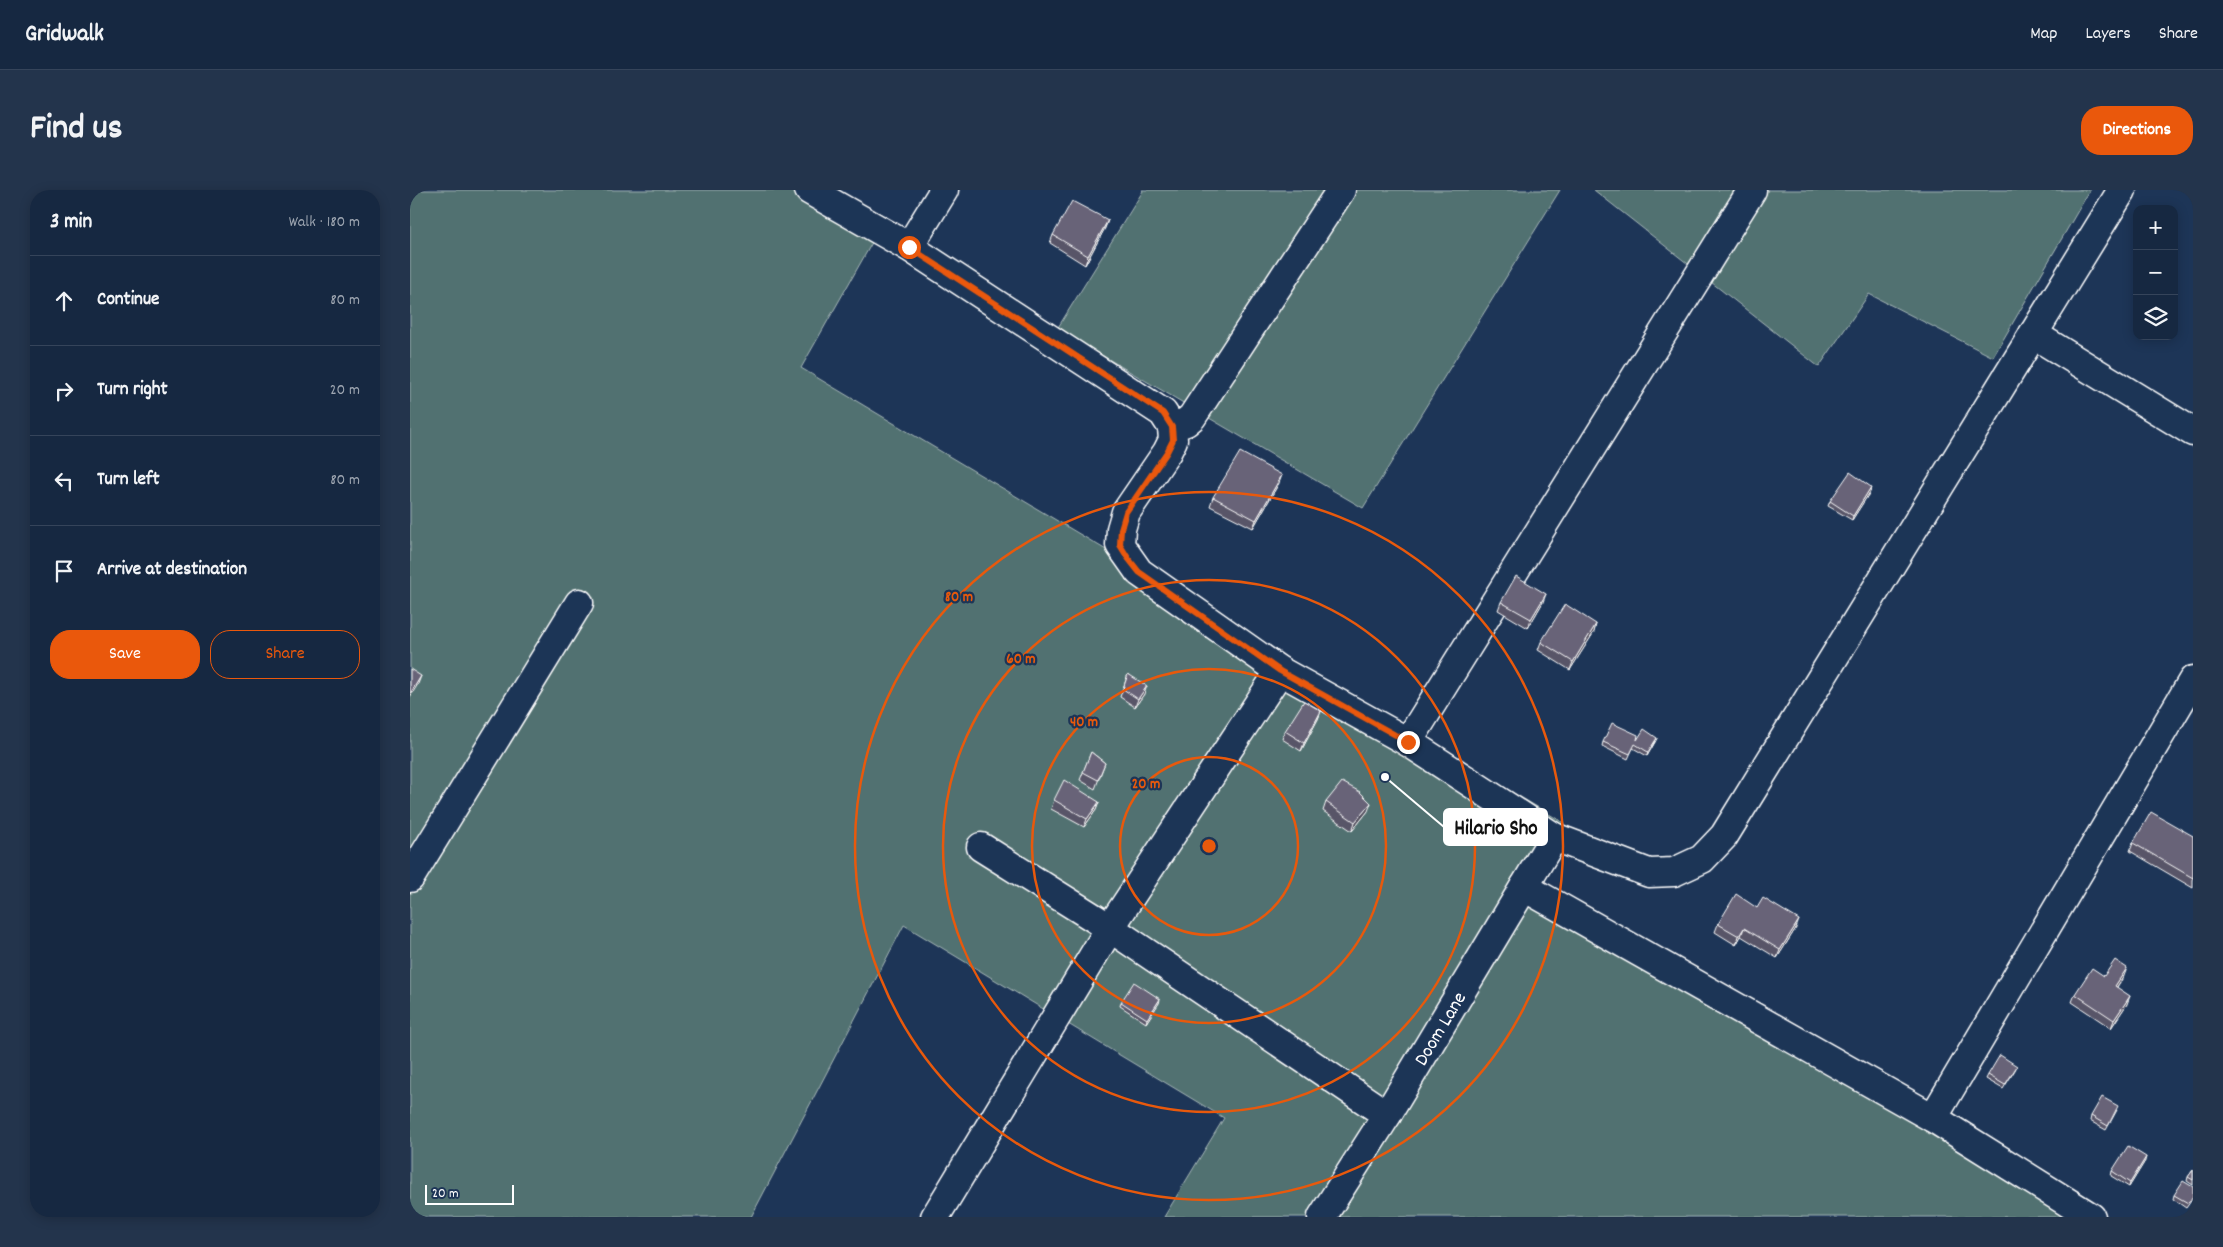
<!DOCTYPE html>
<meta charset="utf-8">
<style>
:root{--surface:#162841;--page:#23344c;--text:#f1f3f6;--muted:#9ea6b1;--line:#35445a;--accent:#ea580c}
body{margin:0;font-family:Dekko,sans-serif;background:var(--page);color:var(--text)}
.controls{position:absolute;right:15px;top:15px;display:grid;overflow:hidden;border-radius:10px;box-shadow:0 2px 12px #0003}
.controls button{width:45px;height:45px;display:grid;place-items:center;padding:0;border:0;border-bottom:1px solid var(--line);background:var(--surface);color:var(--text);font:25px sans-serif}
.scale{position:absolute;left:15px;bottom:12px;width:89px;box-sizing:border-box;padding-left:5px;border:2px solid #fff;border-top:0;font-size:14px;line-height:18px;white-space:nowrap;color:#fff;-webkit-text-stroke:4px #1d3557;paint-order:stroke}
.stop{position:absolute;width:15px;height:15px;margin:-11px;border:4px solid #ea580c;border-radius:50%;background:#fff}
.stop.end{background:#ea580c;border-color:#fff;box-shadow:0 1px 5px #0008}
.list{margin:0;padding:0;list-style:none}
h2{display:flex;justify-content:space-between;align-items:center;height:65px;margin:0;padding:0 20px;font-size:21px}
h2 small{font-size:16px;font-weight:400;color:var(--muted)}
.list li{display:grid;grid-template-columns:32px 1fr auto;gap:15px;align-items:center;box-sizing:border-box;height:90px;padding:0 20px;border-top:1px solid var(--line)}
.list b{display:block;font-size:19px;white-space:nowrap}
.list em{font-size:16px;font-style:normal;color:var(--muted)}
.actions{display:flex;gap:10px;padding:15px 20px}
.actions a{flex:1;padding:11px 0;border:1px solid var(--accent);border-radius:20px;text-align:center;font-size:18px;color:var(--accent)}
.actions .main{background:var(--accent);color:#fff}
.icon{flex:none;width:28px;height:28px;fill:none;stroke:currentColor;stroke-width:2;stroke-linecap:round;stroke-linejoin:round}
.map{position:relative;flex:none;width:1783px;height:1027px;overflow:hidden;border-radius:20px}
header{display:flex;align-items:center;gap:30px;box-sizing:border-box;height:70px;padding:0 25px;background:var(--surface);border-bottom:1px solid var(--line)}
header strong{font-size:24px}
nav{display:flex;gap:28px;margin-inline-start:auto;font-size:18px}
.intro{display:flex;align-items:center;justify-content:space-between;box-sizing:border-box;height:120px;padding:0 30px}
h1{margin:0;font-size:35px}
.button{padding:12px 22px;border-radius:20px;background:var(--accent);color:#fff;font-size:18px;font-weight:700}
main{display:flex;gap:30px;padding:0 30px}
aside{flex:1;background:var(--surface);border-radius:20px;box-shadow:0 2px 12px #0003}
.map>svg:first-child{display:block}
</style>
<header>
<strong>Gridwalk</strong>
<nav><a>Map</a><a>Layers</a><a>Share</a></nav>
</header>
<div class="intro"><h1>Find us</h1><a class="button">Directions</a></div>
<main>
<aside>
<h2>3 min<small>Walk · 180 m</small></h2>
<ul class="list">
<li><svg class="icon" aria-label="ahead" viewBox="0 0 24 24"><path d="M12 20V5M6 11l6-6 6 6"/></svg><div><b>Continue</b></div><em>80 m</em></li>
<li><svg class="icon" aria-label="right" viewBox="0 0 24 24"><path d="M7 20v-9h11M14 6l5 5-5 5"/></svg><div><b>Turn right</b></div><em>20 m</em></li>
<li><svg class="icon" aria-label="left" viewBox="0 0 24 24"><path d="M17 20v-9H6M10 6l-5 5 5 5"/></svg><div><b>Turn left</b></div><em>80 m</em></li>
<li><svg class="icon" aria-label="arrive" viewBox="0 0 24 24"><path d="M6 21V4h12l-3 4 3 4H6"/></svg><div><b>Arrive at destination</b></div></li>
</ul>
<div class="actions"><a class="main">Save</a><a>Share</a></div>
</aside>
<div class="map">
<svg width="1783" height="1027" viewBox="0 0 1783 1027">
<rect width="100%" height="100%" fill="#1d3557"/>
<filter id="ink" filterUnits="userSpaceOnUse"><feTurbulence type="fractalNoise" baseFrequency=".02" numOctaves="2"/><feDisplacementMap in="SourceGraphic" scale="10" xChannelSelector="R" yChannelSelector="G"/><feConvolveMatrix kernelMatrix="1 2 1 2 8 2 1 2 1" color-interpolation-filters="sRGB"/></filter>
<g filter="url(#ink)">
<g fill="#517171" stroke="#a8b8b8">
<path d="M0,0H413L472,35L391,178L1154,633L1111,685L1668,1027H754L814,928L494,735L341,1027H0Z"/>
<path d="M732,0H1150L953,318L647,139L733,1Z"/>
<path d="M1184,0H1680L1583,167L1459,104L1409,177Z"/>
</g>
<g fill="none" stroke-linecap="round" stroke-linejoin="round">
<g stroke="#fff" stroke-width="31">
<g id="street">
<path d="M399,0L499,57L753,223L762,237L763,250L757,262L716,322L711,339L710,355L729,382L870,481L998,552L1144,647L1239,683L1264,682L1292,669L1314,646L1712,0"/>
<path d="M499,57L534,0"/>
<path d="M1623,144L1783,242"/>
<path d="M762,237L776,232L782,227L931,0"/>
<path d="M998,552L1342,0"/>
<path d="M571,657L700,738L977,925"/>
<path d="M0,688L169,413"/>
<path d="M1114,697L1523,928L1681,1027"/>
<path d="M1523,928L1783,490"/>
<path d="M525,1027L700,738L870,481"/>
<path d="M912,1027L977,925L1144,647"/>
</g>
</g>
<use href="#street" stroke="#1d3557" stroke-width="28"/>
</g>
<g fill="#595567" stroke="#fff">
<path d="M698,30L695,38L675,75L640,53L643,45Z"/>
<path d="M869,293L843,338L800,316L803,307Z"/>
<path d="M1461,297L1460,302L1442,330L1418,316L1420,311Z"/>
<path d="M1091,412H1133L1118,438L1088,420Z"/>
<path d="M1186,434L1184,442L1160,480L1128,460L1131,452Z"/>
<path d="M718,484L734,504L725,517L710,507Z"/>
<path d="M911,521L908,529L891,561L872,549L875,541Z"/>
<path d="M1247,548L1245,552L1237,566L1223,558L1218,569L1192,556L1193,552L1227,550Z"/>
<path d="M681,562L695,573L685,599L670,590Z"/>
<path d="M644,610L689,612L686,620L674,637L641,619Z"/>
<path d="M916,612L958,621L942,641L913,621Z"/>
<path d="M1783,646V698L1720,661L1723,653Z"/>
<path d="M1347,718L1386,738L1367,768L1331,746L1326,755L1305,742L1308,734Z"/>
<path d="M1694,786H1714L1707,797L1717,814L1701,838L1662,812L1665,804Z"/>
<path d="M750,809L749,813L736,833L710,816L711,812Z"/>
<path d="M1607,876L1605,880L1593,899L1576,889L1578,885Z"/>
<path d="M1707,920L1696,940L1680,931L1681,926Z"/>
<path d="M1735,971L1719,997L1701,986L1702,981Z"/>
<path d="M1783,980V995L1777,991L1778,987Z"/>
<path d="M1764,1005L1783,1008L1776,1018L1763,1009Z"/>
</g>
<g fill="#494554" stroke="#fff">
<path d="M698,30L695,38L675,75L678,66Z"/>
<path d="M872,285L869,293L843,338L846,330Z"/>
<path d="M1461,297L1460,302L1442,330L1443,326Z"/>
<path d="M1136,404L1133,412L1118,438L1121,429Z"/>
<path d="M1186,434L1184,442L1160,480L1163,472Z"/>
<path d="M11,486L8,494L0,507V504Z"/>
<path d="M737,496L734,504L725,517L728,509Z"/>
<path d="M911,521L908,529L891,561L894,553Z"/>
<path d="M1247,548L1245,552L1237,566L1238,562Z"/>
<path d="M689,612L686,620L674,637L677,629Z"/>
<path d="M961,613L958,621L942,641L945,632Z"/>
<path d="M1389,730L1386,738L1367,768L1370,760Z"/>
<path d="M1334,738L1331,746L1326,755L1329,746Z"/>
<path d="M1717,778L1714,786L1702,804L1705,796Z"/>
<path d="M1720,806L1717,814L1701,838L1704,830Z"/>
<path d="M750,809L749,813L736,833L737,829Z"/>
<path d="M1736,967L1735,971L1719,997L1720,993Z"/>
</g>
<g fill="#686378" stroke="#fff">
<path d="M662,11L698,30L678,66L643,45Z"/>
<path d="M830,262L872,285L846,330L803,307Z"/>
<path d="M1440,282L1461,297L1443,326L1420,311Z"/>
<path d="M1106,386L1136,404L1121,429L1091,412Z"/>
<path d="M1155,414L1186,434L1163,472L1131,452Z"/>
<path d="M0,479L11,486L0,504Z"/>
<path d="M718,484L737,496L728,509L713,499Z"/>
<path d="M894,511L911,521L894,553L875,541Z"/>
<path d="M1202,533L1228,545L1227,550L1234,539L1247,548L1238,562L1225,554L1220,564L1193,552Z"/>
<path d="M681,562L695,573L688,590L673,582Z"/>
<path d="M654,590L689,612L677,629L644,610Z"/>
<path d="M932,592L950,602L961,613L945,632L916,612Z"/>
<path d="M1741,622L1783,646V688L1723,653Z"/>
<path d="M1326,704L1347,718L1353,708L1389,730L1370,760L1334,738L1329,746L1308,734Z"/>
<path d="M1705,770L1717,778L1705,796L1720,806L1704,830L1665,804L1682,778L1694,786Z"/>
<path d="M724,792L750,809L737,829L711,812Z"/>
<path d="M1590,865L1607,876L1595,895L1578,885Z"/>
<path d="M1692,907L1708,916L1698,936L1681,926Z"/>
<path d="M1718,956L1736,967L1720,993L1702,981Z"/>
<path d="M1783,980V990L1778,987Z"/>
<path d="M1773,991L1783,997V1006L1778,1013L1764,1005Z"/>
</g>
</g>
<g fill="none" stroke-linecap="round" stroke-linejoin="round" filter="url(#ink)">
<path stroke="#ea580c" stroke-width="6" d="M499,57L753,223L762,237L763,250L757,262L716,322L711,339L710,355L718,368L729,382L870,481L998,552"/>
</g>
<g fill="none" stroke="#e8590c" stroke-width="2.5">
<circle cx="799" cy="656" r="89"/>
<circle cx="799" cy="656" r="177"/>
<circle cx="799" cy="656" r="266"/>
<circle cx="799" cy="656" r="354"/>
</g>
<g text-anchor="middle" stroke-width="4.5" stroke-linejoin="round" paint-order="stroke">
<g font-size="20" fill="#fff" stroke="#1d3557">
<text transform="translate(1029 838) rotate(-59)" y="7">Doom Lane</text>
</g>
</g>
<circle cx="799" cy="656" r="8" fill="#e8590c" stroke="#1d3557" stroke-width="2.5"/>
<g font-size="15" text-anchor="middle" font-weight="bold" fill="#e8590c" stroke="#1d3557" stroke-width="4.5" stroke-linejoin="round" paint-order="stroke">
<text x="549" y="411">80 m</text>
<text x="611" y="473">60 m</text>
<text x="674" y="536">40 m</text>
<text x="736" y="598">20 m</text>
</g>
<path fill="none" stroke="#fff" stroke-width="2" d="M975 587L1034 637"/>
<circle fill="#fff" stroke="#1d3557" stroke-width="2" cx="975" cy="587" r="5"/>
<rect fill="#fff" stroke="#fff" stroke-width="2" x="1034" y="619" width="103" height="36" rx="5"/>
<g font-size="21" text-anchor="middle" font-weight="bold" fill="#111">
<text x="1086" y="644">Hilario Sho</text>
</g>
</svg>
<div class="controls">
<button>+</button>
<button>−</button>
<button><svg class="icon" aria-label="layers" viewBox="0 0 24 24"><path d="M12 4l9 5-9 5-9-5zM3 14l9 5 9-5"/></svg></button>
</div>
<div class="scale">20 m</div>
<div class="stop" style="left:499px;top:57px"></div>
<div class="stop end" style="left:998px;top:552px"></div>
</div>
</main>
